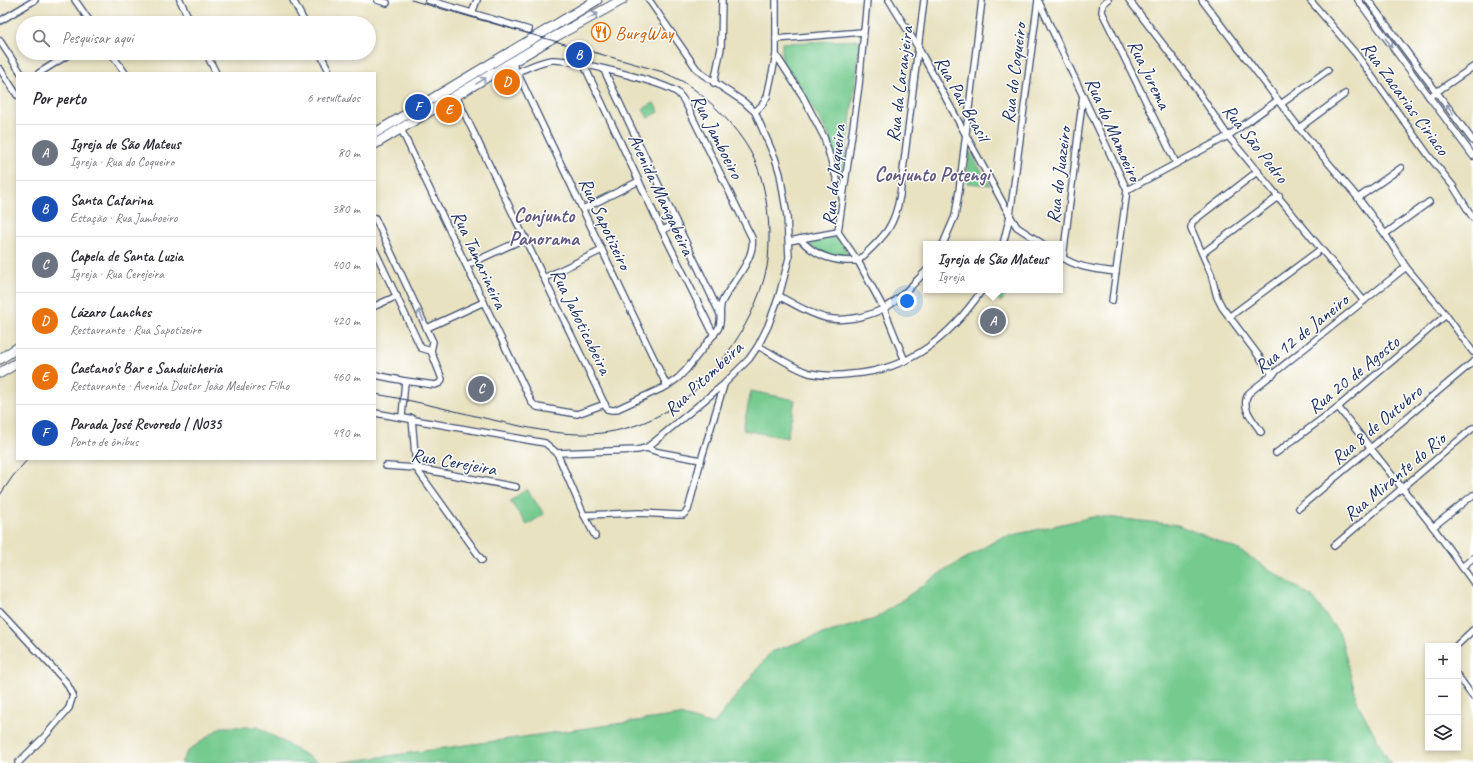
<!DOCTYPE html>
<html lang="pt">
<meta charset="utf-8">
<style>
:root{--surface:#fff;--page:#f7f7f7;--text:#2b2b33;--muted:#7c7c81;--line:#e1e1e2;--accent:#c8321e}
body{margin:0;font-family:Caveat,sans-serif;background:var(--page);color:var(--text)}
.controls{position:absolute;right:12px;bottom:12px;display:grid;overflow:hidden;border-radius:0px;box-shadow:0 2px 6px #0003}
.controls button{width:36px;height:36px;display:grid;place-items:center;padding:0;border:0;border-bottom:1px solid var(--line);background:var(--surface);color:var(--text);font:20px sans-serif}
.you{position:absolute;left:907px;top:301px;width:14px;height:14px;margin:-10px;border:3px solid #fff;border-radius:50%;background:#1a73e8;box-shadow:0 0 0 6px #1a73e833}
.badge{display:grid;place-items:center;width:26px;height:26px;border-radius:50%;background:var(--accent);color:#fff;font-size:13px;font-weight:700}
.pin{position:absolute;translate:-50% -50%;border:2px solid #fff;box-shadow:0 1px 4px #0006}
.popup{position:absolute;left:923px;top:241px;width:140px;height:52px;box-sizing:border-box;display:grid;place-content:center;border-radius:0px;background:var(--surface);filter:drop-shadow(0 1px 3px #0005);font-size:13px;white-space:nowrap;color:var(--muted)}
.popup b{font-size:15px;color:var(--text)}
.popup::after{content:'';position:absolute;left:50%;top:100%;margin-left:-8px;border:8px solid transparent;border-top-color:var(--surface)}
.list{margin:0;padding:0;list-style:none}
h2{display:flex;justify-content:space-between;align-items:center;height:52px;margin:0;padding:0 16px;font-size:17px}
h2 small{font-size:13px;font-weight:400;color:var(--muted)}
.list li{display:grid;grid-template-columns:26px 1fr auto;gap:12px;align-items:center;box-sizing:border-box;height:56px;padding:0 16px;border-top:1px solid var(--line)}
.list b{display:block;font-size:15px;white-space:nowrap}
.list p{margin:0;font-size:13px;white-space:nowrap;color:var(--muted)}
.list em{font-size:13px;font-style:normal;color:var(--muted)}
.icon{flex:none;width:22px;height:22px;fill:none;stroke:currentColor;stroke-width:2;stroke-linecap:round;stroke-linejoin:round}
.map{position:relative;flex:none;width:1473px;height:763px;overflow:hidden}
.search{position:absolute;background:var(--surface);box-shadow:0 2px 6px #0003;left:16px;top:16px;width:360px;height:44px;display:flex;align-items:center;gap:10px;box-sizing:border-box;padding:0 14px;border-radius:22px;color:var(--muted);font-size:15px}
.panel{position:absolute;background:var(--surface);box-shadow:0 2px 6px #0003;left:16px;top:72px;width:360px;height:388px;border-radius:0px}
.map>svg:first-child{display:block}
</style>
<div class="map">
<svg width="1473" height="763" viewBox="0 0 1473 763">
<rect width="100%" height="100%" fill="#fff"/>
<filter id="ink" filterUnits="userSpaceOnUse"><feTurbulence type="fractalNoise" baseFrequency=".025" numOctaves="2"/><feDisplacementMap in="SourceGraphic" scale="8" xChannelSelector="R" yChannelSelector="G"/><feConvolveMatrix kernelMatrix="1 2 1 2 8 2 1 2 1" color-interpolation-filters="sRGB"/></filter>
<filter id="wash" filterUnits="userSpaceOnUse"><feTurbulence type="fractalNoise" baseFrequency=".012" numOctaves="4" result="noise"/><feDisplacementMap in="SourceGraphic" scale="16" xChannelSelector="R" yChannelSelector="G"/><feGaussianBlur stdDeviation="0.9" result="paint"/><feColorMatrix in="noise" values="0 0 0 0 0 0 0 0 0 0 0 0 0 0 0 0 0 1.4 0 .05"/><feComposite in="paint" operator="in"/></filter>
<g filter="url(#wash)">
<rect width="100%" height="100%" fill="#e8e2c1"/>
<g fill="#74ca8e" stroke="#487c76">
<path d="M861,40L842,182L829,135L798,83L782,62V43Z"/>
<path d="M654,103L659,112L648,118L643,109Z"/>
<path d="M969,151L990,185L967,183Z"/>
<path d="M827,238H840L847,253V260L824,253L810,246L814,241Z"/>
<path d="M988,290H1009L1001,302Z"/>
<path d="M751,391L795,400L787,438L743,430Z"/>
<path d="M527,489L544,514L527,525L510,501Z"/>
<path d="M1097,516L1178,525L1239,550L1312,597L1340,634L1358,704L1389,761L1391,763H338L680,715L713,725L771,652L819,635L875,619L939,574L1000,538Z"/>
<path d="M221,727H258L319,763H181L187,752Z"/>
</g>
</g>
<g filter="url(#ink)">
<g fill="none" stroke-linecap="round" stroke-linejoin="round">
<g stroke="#3a4a6d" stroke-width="8">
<g id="street">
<path d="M75,0L91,23"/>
<path d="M180,0L191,23"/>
<path d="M293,0L305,23"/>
<path d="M377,0L387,3"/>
<path d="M428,0L529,30"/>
<path d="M867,0L859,85L838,232L858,261L884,309L905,361"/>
<path d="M889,0L919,49L1010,216L1017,227L1043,244"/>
<path d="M1038,0L1127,190L1112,301"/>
<path d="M1108,0L1103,4L1102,12L1176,163"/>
<path d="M1129,0L1188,77L1228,136L1364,301"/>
<path d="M1202,0L1299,128L1358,198L1385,234L1406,267L1446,315L1473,352"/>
<path d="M1310,0L1356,54L1429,156L1453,186L1473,218"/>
<path d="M1358,0L1473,156"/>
<path d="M1368,0L1473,141"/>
<path d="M472,13L477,0"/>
<path d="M0,21L35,0"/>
<path d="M776,39L863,32"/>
<path d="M0,41L21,73"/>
<path d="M111,53L125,73"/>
<path d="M206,53L216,73"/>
<path d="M320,53L330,73"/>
<path d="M776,55L802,95L824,137L842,197"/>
<path d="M584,65L662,230L714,335"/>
<path d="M0,69L17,95"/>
<path d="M604,70L720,314"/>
<path d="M517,72L667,386"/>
<path d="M39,73L71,53"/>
<path d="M714,83L721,48L722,0"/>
<path d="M456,96L607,409L612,410H615L667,386L678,378L686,370L718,329C723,320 718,311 722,302C730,285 756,259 752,238L687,106C685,102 682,97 678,93C664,82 571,59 552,60C540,61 528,68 517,72L512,63"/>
<path d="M1429,97L1473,67"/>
<path d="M1281,104L1328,70"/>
<path d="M755,112L762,105L767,97L776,55V0"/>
<path d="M1299,128L1345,94"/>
<path d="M401,129L532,403L537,407L577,414L605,404"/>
<path d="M1258,171L1192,222L1191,228L1211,274L1217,297L1222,307L1273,375"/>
<path d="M1127,190L1228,136L1278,100"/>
<path d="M1358,198L1401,168"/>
<path d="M583,209L639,181"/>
<path d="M375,218L433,342L431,351L442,379L440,383L435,385L405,381L375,375"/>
<path d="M662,230L676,224"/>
<path d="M1385,234L1429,202"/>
<path d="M800,239C816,257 835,262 858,261C883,237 894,230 900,195L924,0"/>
<path d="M789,241L838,232"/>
<path d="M943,244L955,216L959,191L982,0"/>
<path d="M1003,244L1010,216L1038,0"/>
<path d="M375,251L421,348L431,351"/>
<path d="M1203,253L1279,196"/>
<path d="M1060,256C1077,268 1095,269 1116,272"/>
<path d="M1063,258L1083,95"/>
<path d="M467,265L526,238"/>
<path d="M544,278L602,250"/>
<path d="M779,296C794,304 809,314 826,318C844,322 866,317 883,309C898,302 914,283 926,271"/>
<path d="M375,306L397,296"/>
<path d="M1229,317L1321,249"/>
<path d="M427,328L484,302"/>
<path d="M758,346C775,355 791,367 809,373C823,376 838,376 852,374C910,370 950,337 982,290"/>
<path d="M1338,407L1433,527L1473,582"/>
<path d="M375,413L545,443L557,453L637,450L646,448L654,442L724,384L749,359L758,346L768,326L779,296L789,258L787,216L780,174L775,158L755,112L744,102L702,74L696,68L649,0"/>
<path d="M402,417L405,381"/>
<path d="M412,418L416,468L482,560"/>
<path d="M1261,432C1254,421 1239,407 1249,393L1406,267"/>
<path d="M646,448L658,452L701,460"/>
<path d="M557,453L584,515L595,536"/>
<path d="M1276,453L1338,407L1446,315"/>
<path d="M386,466L416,468L516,487"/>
<path d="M1299,508L1473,362"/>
<path d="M584,515L639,513L678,515H683L688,510L701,460L724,385"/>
<path d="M1433,527L1473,495"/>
<path d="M1334,546L1473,428"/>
<path d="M1462,567L1473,558"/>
<path d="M0,611L66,682L73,695L69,708L45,736L18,763"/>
<path d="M1456,646L1473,630"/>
<path d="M1458,676L1473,697"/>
</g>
</g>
<g stroke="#3a4a6d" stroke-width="11">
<g id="primary">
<path d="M375,133L597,0"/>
<path d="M375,144L549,40L622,0"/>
<path d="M0,359L17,348"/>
<path d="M0,373L17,363"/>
</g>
</g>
<use href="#street" stroke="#fff" stroke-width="5.5"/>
<use href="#primary" stroke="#fff" stroke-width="9"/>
<g stroke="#1b2f5e" stroke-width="1">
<path d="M375,394C418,401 460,413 502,422C542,431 582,440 623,429C665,419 702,390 726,355C745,329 760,299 767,267C769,256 769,243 769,231C768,204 763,174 750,151C735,125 708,97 682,81C676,78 669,75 663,72L411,0"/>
<path d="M0,495L13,476L28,459"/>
</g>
</g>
<defs><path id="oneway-shaft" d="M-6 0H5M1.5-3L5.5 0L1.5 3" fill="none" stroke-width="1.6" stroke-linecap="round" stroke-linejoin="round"/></defs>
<g stroke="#8d97ae">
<use href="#oneway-shaft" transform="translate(593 16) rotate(-29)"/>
<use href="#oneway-shaft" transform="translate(1389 43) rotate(53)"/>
<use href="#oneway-shaft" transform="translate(481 81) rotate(-31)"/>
<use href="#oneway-shaft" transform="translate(1450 109) rotate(-126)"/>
<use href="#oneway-shaft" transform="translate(421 315) rotate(-115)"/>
</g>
</g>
<defs>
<g id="restaurant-ring" transform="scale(1)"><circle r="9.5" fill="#fff" stroke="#e8710a" stroke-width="1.5"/><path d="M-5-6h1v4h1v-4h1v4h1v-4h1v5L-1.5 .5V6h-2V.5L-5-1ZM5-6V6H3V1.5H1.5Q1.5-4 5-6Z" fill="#e8710a"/></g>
</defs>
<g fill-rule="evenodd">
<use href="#restaurant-ring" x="601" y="32"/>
</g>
<g text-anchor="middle" stroke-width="3" stroke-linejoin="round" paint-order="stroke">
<g font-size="19" fill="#c56008" stroke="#fff" text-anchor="start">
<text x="615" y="39">BurgWay</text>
</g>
<g font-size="19" fill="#1b2f5e" stroke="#fff">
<text transform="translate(1013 73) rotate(-83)" y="7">Rua do Coqueiro</text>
<text transform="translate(1150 74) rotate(64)" y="7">Rua Jurema</text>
<text transform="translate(899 84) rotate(-83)" y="7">Rua da Laranjeira</text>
<text transform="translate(963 98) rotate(61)" y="7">Rua Pau Brasil</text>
<text transform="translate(1406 98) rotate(54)" y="7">Rua Zacarias Ciriaco</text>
<text transform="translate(1114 129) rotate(66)" y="7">Rua do Mamoeiro</text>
<text transform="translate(718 136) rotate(63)" y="7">Rua Jamboeiro</text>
<text transform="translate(1256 143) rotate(52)" y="7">Rua São Pedro</text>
<text transform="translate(833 175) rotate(-84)" y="7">Rua da Jaqueira</text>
<text transform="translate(1058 175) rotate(-83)" y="7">Rua do Juazeiro</text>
<text transform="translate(662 194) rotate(65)" y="7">Avenida Mangabeira</text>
<text transform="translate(606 223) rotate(65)" y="7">Rua Sapotizeiro</text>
<text transform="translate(480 259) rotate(65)" y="7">Rua Tamarineira</text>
<text transform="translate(582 321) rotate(64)" y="7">Rua Jaboticabeira</text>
<text transform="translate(1301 333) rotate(-39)" y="7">Rua 12 de Janeiro</text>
<text transform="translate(1353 374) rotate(-39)" y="7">Rua 20 de Agosto</text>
<text transform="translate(703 378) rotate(-43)" y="7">Rua Pitombeira</text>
<text transform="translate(1376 424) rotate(-40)" y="7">Rua 8 de Outubro</text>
<text transform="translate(454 461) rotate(10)" y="7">Rua Cerejeira</text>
<text transform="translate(1394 476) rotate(-40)" y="7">Rua Mirante do Rio</text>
</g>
<g font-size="20" font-weight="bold" fill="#625a80" stroke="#fff">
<text x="932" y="181">Conjunto Potengi</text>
<text x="544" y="222">Conjunto<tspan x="544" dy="23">Panorama</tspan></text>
</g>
</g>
</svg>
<div class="controls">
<button>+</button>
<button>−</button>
<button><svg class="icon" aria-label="layers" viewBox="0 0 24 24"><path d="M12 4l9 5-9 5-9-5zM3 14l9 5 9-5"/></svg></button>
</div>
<div class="you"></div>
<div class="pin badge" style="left:993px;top:321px;background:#6b7280">A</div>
<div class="popup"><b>Igreja de São Mateus</b>Igreja</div>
<div class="pin badge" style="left:579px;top:55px;background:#1a4fb4">B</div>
<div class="pin badge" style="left:481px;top:389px;background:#6b7280">C</div>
<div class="pin badge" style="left:507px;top:82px;background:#e8710a">D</div>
<div class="pin badge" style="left:449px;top:110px;background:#e8710a">E</div>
<div class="pin badge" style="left:418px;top:107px;background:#1a4fb4">F</div>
<div class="search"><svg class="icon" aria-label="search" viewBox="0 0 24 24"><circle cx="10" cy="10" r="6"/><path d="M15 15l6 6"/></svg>Pesquisar aqui</div>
<section class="panel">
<h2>Por perto<small>6 resultados</small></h2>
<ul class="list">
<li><span class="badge" style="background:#6b7280">A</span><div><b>Igreja de São Mateus</b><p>Igreja · Rua do Coqueiro</p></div><em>80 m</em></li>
<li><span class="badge" style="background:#1a4fb4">B</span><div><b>Santa Catarina</b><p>Estação · Rua Jamboeiro</p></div><em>380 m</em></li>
<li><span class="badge" style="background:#6b7280">C</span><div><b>Capela de Santa Luzia</b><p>Igreja · Rua Cerejeira</p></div><em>400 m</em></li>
<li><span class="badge" style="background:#e8710a">D</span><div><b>Lázaro Lanches</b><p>Restaurante · Rua Sapotizeiro</p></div><em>420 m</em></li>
<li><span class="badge" style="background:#e8710a">E</span><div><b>Caetano's Bar e Sanduicheria</b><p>Restaurante · Avenida Doutor João Medeiros Filho</p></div><em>460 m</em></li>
<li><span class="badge" style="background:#1a4fb4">F</span><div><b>Parada José Revoredo | N035</b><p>Ponto de ônibus</p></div><em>490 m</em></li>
</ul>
</section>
</div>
